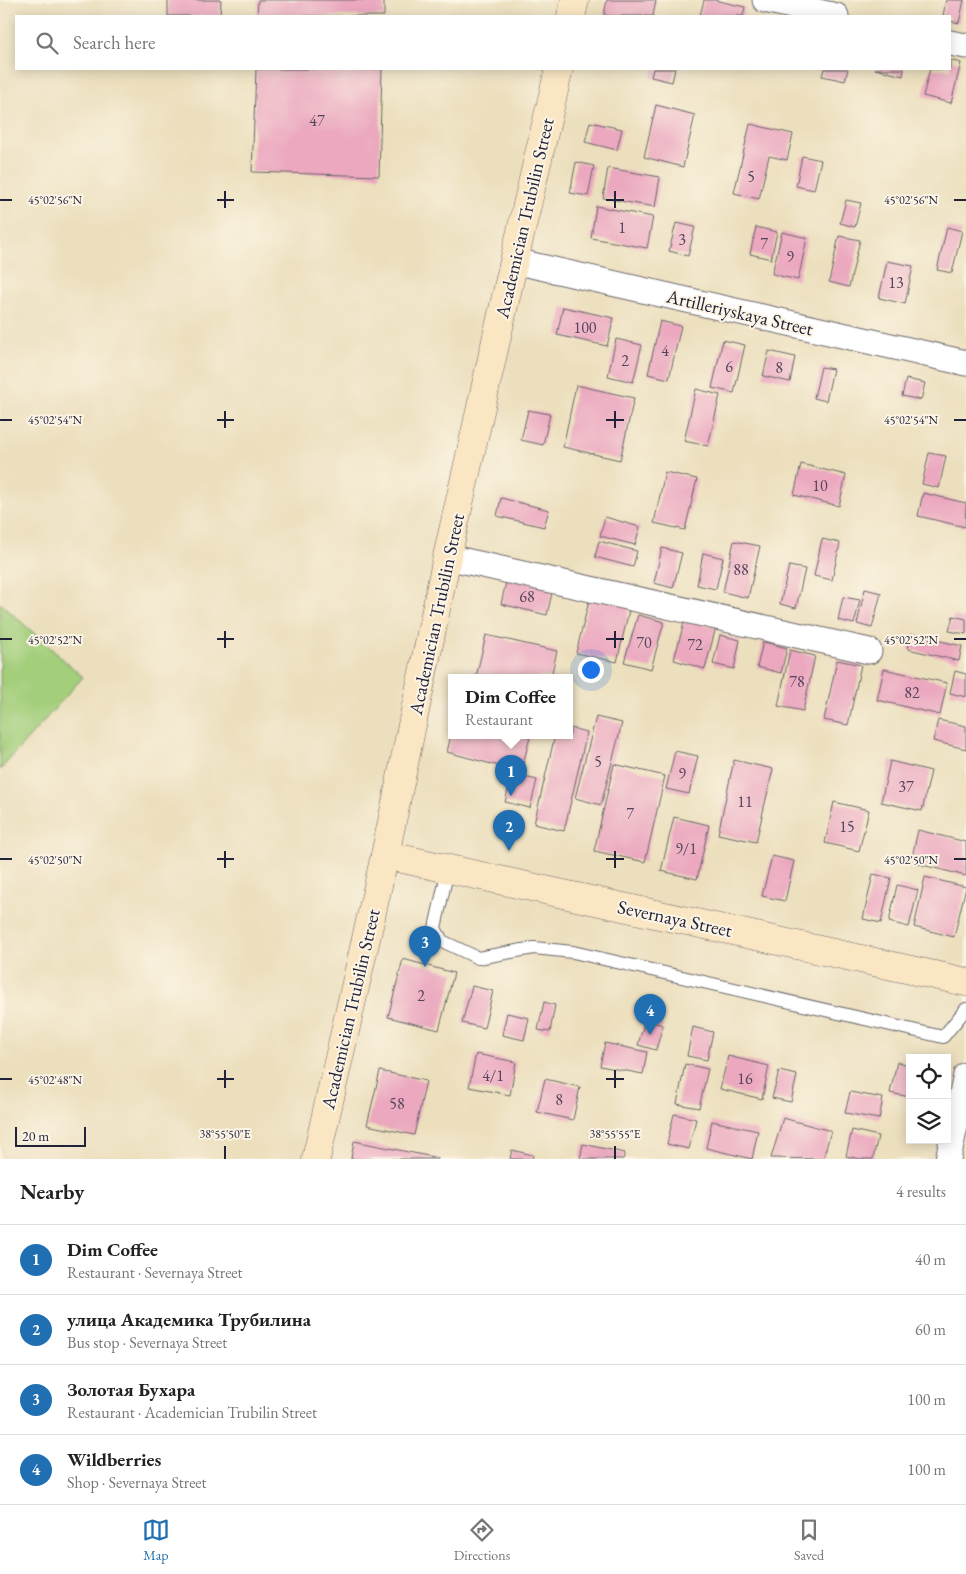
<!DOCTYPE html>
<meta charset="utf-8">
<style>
:root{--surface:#fff;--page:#f6f6f6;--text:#222;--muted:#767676;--line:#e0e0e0;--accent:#1f6fb2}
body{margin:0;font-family:"EB Garamond",serif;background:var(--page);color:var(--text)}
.controls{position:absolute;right:15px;bottom:15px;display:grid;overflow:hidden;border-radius:0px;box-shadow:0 2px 12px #0003}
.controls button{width:45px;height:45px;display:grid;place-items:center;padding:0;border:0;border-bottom:1px solid var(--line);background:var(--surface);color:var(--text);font:25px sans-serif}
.scale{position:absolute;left:15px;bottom:12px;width:71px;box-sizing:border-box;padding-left:5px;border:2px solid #22223b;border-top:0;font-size:14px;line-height:18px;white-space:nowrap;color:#22223b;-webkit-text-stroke:4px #fcf5e5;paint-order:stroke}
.you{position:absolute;left:590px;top:669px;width:18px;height:18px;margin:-12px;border:4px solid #fff;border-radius:50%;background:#1a73e8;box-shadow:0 0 0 8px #1a73e833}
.badge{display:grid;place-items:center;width:32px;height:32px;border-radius:50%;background:var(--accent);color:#fff;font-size:16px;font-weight:700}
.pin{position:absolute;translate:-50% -41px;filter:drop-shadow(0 1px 2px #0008)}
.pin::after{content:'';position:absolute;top:26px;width:18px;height:15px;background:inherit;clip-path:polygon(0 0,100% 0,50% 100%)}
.popup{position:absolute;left:448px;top:674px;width:125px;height:65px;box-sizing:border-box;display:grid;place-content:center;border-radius:0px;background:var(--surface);filter:drop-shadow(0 1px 4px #0005);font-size:16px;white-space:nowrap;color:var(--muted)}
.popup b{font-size:19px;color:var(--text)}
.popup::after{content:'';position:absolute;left:50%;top:100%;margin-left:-10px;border:10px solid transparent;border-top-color:var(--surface)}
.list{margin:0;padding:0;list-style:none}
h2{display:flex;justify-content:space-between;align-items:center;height:65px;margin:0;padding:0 20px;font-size:21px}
h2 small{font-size:16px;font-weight:400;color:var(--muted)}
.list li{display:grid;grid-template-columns:32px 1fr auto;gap:15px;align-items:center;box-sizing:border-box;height:70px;padding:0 20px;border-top:1px solid var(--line)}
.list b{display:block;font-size:19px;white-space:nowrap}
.list p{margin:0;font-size:16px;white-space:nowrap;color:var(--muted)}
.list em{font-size:16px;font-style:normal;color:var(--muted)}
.icon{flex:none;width:28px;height:28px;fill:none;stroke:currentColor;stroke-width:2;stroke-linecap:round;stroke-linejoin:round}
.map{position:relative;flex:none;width:966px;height:1159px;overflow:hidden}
.search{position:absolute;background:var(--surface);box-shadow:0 2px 12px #0003;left:15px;right:15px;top:15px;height:55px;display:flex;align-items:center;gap:12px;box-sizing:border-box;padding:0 18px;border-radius:0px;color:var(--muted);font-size:19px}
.sheet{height:345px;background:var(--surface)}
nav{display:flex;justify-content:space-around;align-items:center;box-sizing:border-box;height:70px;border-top:1px solid var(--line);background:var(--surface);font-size:14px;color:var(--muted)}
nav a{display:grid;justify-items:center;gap:2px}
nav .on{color:var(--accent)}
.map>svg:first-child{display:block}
</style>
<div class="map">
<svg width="966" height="1159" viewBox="0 0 966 1159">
<rect width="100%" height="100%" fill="#fcf5e5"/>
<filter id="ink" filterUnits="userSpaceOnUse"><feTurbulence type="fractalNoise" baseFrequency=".02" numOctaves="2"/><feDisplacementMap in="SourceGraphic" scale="10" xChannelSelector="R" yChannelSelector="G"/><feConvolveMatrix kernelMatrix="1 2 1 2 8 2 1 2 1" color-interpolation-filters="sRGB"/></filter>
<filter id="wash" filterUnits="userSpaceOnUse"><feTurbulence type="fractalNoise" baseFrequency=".0096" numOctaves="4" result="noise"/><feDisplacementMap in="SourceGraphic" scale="20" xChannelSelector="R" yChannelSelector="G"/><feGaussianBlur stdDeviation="1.12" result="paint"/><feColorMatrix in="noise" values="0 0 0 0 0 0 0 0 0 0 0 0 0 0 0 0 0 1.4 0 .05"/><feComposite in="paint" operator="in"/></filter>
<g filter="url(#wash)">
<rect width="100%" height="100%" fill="#ecdfbd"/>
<path fill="#a3ce7a" stroke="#62785a" d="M0,603L83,677L0,770Z"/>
<g id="blocks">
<g fill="#eba8bf">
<path d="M168,0H221L220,16H168Z"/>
<path d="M258,0H384V16H257Z"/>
<path d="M607,0H656L653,16H610L604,15Z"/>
<path d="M704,0H714L745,7L743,16H700Z"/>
<path d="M946,0H964L959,23L950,21V16H943Z"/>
<path d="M950,60L961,63L951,103L923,96L930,69H950Z"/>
<path d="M256,69H382L379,176L252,172Z"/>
<path d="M653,69H675L672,82L651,77Z"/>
<path d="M824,69H848L845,81L822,76Z"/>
<path d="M875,69H904L903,76Z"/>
<path d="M656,105L695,115L683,167L644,157Z"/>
<path d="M590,122L622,129L617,150L585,142Z"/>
<path d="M750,124L793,134L787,160L769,156L759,199L734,193Z"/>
<path d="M802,156L821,160L814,190L796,186Z"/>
<path d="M576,162L594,166L588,196L570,193Z"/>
<path d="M608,168L660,177L655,207L603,198Z"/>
<path d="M846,200L861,203L855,227L840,223Z"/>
<path d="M596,206L653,217L647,248L591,238Z"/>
<path d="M676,223L695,227L688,256L669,251Z"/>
<path d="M756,227L777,232L771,259L750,254Z"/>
<path d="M947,227L962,231L952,273L937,270Z"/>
<path d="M782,232L807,238L798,280L772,274Z"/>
<path d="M839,236L860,240L849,287L829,282Z"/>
<path d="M887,261L913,266L905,304L879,298Z"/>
<path d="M563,307L614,318L607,346L557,335Z"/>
<path d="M660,321L681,326L669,379L648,374Z"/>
<path d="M616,339L642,345L633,382L608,376Z"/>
<path d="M723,340L745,345L734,393L712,388Z"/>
<path d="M769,351L795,357L790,382L763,376Z"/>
<path d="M821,367L833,369L826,401L814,398Z"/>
<path d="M906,379L925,383L921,400L902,396Z"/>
<path d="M576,385L634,398L620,460L563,447Z"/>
<path d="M696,389L720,395L708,446L684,441Z"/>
<path d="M528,410L550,414L543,445L521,440Z"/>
<path d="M929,453L946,456L939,488L922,484Z"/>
<path d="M801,464L846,475L839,506L794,495Z"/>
<path d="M665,472L697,479L685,530L654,523Z"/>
<path d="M923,493L966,503L965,527L918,516Z"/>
<path d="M501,498L549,510L544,527L497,516Z"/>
<path d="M605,517L640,527L635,545L600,536Z"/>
<path d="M822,539L840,543L832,580L814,576Z"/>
<path d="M599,541L637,551L633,567L595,557Z"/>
<path d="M734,541L760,546L748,598L723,592Z"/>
<path d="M662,548L682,553L673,588L654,583Z"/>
<path d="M703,553L723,558L716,589L697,585Z"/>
<path d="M789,566L805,569L796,608L780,604Z"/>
<path d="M507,578L553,588L547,615L501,604Z"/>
<path d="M865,589L881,593L872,628L857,624Z"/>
<path d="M590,597L630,606L617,662L576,653Z"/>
<path d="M843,597L860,600L854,624L838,620Z"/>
<path d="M638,615L664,622L651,669L624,662Z"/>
<path d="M953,616L966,619V634L949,631Z"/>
<path d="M685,619L716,627L705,669L674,660Z"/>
<path d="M911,634L962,646L959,661L908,649Z"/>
<path d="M486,635L557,651L551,677H476Z"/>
<path d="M720,635L740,640L734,669L713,664Z"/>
<path d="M763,642L787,648L781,673L757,667Z"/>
<path d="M790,650L815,656L803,711L778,706Z"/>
<path d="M837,660L861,665L848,725L824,720Z"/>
<path d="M884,669L947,683L940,715L877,700Z"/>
<path d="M955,671L966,674V697L950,693Z"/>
<path d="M596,717L622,723L601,805L575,798Z"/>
<path d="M938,720L966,726V749L933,741Z"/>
<path d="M570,728L587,732L564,831L534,824L555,735H570Z"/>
<path d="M451,735H523L530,737L521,772L447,752Z"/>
<path d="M675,751L698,756L689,794L666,789Z"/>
<path d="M734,760L773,769L756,842L718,834Z"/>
<path d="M890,761L931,771L922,811L881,802Z"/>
<path d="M614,764L665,776L645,862L594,851Z"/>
<path d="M512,774L537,780L530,808L505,802Z"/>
<path d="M834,802L869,810L859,851L825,843Z"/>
<path d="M674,817L709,825L697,879L661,871Z"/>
<path d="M918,830L966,842V876L911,862Z"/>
<path d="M772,856L794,861L785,901L762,896Z"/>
<path d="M873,874L891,878L881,923L863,919Z"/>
<path d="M925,877L966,887L954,937L914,927Z"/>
<path d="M897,885L918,890L909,927L889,922Z"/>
<path d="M403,959L454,973L439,1030L388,1017Z"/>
<path d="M472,986L493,991L484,1028L462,1023Z"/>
<path d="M544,1002L555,1005L550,1032L538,1030Z"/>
<path d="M507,1013L529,1018L524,1040L502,1035Z"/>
<path d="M645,1020L663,1025L656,1050L638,1045Z"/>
<path d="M693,1027L713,1032L707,1060L687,1056Z"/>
<path d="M605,1043L647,1052L643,1074L600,1066Z"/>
<path d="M476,1054L516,1062L510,1095L469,1087Z"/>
<path d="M728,1056L769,1066L762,1099L720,1089Z"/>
<path d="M897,1062L910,1065V1097L890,1093Z"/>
<path d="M685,1064L708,1069L699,1108L677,1104Z"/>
<path d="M380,1071L426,1081L414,1135L367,1125Z"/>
<path d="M779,1071L797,1075L791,1102L772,1098Z"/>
<path d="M545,1079L580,1087L573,1120L537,1112Z"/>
<path d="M850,1092L883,1098L879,1119L845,1113Z"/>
<path d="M674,1114L696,1119L689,1149L667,1144Z"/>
<path d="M783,1118L831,1131L823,1159L771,1158Z"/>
<path d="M712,1121L758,1131L752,1159L706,1148Z"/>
<path d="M852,1130L878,1136L873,1159H860L846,1156Z"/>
<path d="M354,1141L438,1158V1159H351Z"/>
<path d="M583,1144L625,1153L623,1159H580Z"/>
<path d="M512,1150L533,1155L532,1159H510Z"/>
</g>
</g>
</g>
<g filter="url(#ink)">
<use href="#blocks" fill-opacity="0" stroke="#696468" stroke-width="1"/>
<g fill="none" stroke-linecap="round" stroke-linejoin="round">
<g stroke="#696468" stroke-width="14">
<path id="service" d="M448,869L435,928L442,941L478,958L534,948L573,952L943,1037L966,1009"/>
</g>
<g stroke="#696468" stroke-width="27">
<g id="minor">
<path d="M765,0L836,16"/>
<path d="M950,43L966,46"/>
<path d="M514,261L966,363"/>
<path d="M447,557L869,651"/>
<path d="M948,1159L966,1075"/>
</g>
</g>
<g stroke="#696468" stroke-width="29">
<g id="secondary">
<path d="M571,16L575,0"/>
<path d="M385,855L966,982"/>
<path d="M316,1159L385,855L447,557L514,261L559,69"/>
</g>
</g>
<use href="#service" stroke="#fff" stroke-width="12"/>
<use href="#minor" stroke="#fff" stroke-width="25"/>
<use href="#secondary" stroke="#fbe6c4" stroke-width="28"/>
</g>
</g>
<path fill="none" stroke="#22223b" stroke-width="2" d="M225,191V208M615,191V208M0,200H12M217,200H234M606,200H624M954,200H966M225,411V428M615,411V428M0,420H12M217,420H234M606,420H624M954,420H966M225,631V648M615,631V648M0,639H12M217,639H234M606,639H624M954,639H966M225,851V868M615,851V868M0,859H12M217,859H234M606,859H624M954,859H966M225,1070V1088M615,1070V1088M0,1079H12M217,1079H234M606,1079H624M225,1146V1159M615,1146V1159"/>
<g text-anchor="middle" stroke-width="4" stroke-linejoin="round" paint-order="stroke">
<g font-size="16" fill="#54445c">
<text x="317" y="126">47</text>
<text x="751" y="182">5</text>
<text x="622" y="233">1</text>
<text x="682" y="245">3</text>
<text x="764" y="249">7</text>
<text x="790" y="262">9</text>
<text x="896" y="288">13</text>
<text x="585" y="333">100</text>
<text x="665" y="356">4</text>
<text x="625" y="366">2</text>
<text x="729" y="372">6</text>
<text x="779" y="373">8</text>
<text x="820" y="491">10</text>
<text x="741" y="575">88</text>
<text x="527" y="602">68</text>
<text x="644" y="648">70</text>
<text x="695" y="650">72</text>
<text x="797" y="687">78</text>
<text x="912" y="698">82</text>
<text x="598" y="767">5</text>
<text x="682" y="779">9</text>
<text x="906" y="792">37</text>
<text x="745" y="807">11</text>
<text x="630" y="819">7</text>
<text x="847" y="832">15</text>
<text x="686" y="854">9/1</text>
<text x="421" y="1001">2</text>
<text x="493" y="1081">4/1</text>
<text x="745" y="1084">16</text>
<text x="559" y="1105">8</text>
<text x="397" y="1109">58</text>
</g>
<g font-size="19" fill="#22223b" stroke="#fcf5e5">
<text transform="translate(524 218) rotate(-77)" y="7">Academician Trubilin Street</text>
<text transform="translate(740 312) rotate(13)" y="7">Artilleriyskaya Street</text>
<text transform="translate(436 614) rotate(-78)" y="7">Academician Trubilin Street</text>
<text transform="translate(675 918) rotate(12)" y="7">Severnaya Street</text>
<text transform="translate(350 1009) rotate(-77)" y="7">Academician Trubilin Street</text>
</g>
</g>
<g font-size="12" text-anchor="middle" fill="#22223b" stroke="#fcf5e5" stroke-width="4" stroke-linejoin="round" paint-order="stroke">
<text x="55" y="204">45°02'56"N</text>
<text x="911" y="204">45°02'56"N</text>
<text x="55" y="424">45°02'54"N</text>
<text x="911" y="424">45°02'54"N</text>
<text x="55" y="644">45°02'52"N</text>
<text x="911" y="644">45°02'52"N</text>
<text x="55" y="864">45°02'50"N</text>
<text x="911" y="864">45°02'50"N</text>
<text x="55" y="1084">45°02'48"N</text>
<text x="225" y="1138">38°55'50"E</text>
<text x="615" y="1138">38°55'55"E</text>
</g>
</svg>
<div class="controls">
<button><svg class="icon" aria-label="locate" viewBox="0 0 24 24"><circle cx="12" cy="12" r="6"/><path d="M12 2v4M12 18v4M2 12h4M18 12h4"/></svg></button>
<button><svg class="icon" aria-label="layers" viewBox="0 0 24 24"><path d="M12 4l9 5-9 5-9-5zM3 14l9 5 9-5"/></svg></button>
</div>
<div class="scale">20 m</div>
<div class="you"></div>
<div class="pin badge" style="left:511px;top:796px">1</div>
<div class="popup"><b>Dim Coffee</b>Restaurant</div>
<div class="pin badge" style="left:509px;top:851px">2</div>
<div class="pin badge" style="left:425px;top:967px">3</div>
<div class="pin badge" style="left:650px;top:1035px">4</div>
<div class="search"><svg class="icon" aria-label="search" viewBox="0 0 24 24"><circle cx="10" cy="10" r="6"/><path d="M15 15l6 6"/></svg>Search here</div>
</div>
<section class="sheet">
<h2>Nearby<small>4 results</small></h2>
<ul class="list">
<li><span class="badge">1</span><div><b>Dim Coffee</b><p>Restaurant · Severnaya Street</p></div><em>40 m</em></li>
<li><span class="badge">2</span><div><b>улица Академика Трубилина</b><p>Bus stop · Severnaya Street</p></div><em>60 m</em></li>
<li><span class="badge">3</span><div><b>Золотая Бухара</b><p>Restaurant · Academician Trubilin Street</p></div><em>100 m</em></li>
<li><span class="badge">4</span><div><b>Wildberries</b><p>Shop · Severnaya Street</p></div><em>100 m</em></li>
</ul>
</section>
<nav>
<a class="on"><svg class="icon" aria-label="map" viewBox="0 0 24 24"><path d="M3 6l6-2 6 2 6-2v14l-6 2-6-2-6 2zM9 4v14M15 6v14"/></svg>Map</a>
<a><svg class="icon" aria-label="directions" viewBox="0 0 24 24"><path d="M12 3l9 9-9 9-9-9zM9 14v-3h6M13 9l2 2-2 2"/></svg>Directions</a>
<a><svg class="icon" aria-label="saved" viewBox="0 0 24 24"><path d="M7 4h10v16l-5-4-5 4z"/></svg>Saved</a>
</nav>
